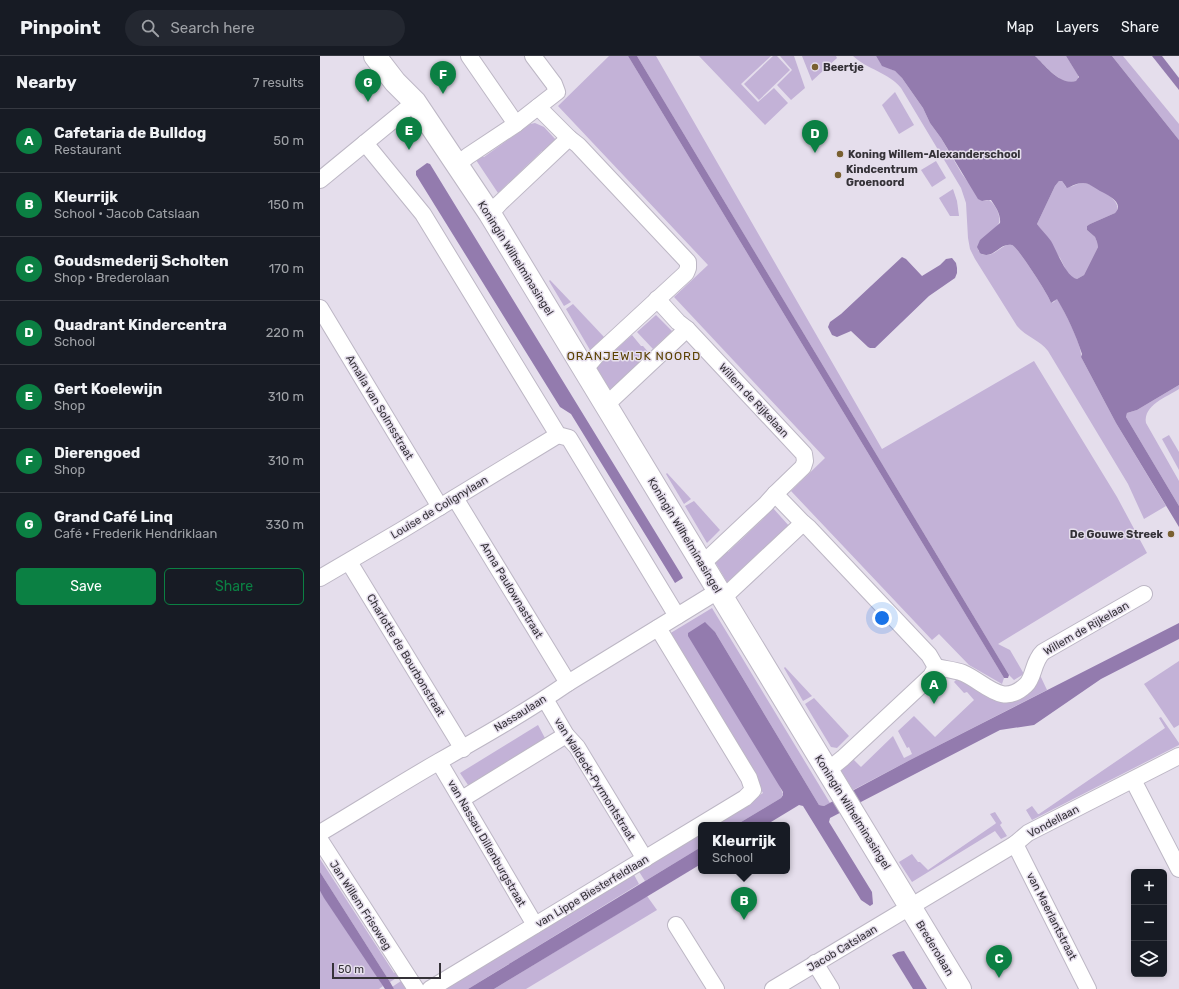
<!DOCTYPE html>
<meta charset="utf-8">
<style>
:root{--surface:#171b24;--page:#242831;--text:#f1f3f6;--muted:#9ea1a6;--line:#363941;--accent:#0b8043}
body{margin:0;font-family:Rubik,sans-serif;background:var(--page);color:var(--text)}
.controls{position:absolute;right:12px;bottom:12px;display:grid;overflow:hidden;border-radius:6px;box-shadow:0 2px 6px #0003}
.controls button{width:36px;height:36px;display:grid;place-items:center;padding:0;border:0;border-bottom:1px solid var(--line);background:var(--surface);color:var(--text);font:20px sans-serif}
.scale{position:absolute;left:12px;bottom:10px;width:109px;box-sizing:border-box;padding-left:4px;border:2px solid #353238;border-top:0;font-size:11px;line-height:14px;white-space:nowrap;color:#353238;-webkit-text-stroke:3px #e5deec;paint-order:stroke}
.you{position:absolute;left:562px;top:562px;width:14px;height:14px;margin:-10px;border:3px solid #fff;border-radius:50%;background:#1a73e8;box-shadow:0 0 0 6px #1a73e833}
.badge{display:grid;place-items:center;width:26px;height:26px;border-radius:50%;background:var(--accent);color:#fff;font-size:13px;font-weight:700}
.pin{position:absolute;translate:-50% -33px;filter:drop-shadow(0 1px 2px #0008)}
.pin::after{content:'';position:absolute;top:21px;width:14px;height:12px;background:inherit;clip-path:polygon(0 0,100% 0,50% 100%)}
.popup{position:absolute;left:378px;top:766px;width:92px;height:52px;box-sizing:border-box;display:grid;place-content:center;border-radius:6px;background:var(--surface);filter:drop-shadow(0 1px 3px #0005);font-size:13px;white-space:nowrap;color:var(--muted)}
.popup b{font-size:15px;color:var(--text)}
.popup::after{content:'';position:absolute;left:50%;top:100%;margin-left:-8px;border:8px solid transparent;border-top-color:var(--surface)}
.list{margin:0;padding:0;list-style:none}
h2{display:flex;justify-content:space-between;align-items:center;height:52px;margin:0;padding:0 16px;font-size:17px}
h2 small{font-size:13px;font-weight:400;color:var(--muted)}
.list li{display:grid;grid-template-columns:26px 1fr auto;gap:12px;align-items:center;box-sizing:border-box;height:64px;padding:0 16px;border-top:1px solid var(--line)}
.list b{display:block;font-size:15px;white-space:nowrap}
.list p{margin:0;font-size:13px;white-space:nowrap;color:var(--muted)}
.list em{font-size:13px;font-style:normal;color:var(--muted)}
.actions{display:flex;gap:8px;padding:12px 16px}
.actions a{flex:1;padding:9px 0;border:1px solid var(--accent);border-radius:6px;text-align:center;font-size:14px;color:var(--accent)}
.actions .main{background:var(--accent);color:#fff}
.icon{flex:none;width:22px;height:22px;fill:none;stroke:currentColor;stroke-width:2;stroke-linecap:round;stroke-linejoin:round}
.map{position:relative;flex:none;width:859px;height:933px;overflow:hidden}
header{display:flex;align-items:center;gap:24px;box-sizing:border-box;height:56px;padding:0 20px;background:var(--surface);border-bottom:1px solid var(--line)}
header strong{font-size:19px}
nav{display:flex;gap:22px;margin-inline-start:auto;font-size:14px}
.search{width:280px;height:36px;background:var(--page);display:flex;align-items:center;gap:10px;box-sizing:border-box;padding:0 14px;border-radius:22px;color:var(--muted);font-size:15px}
main{display:flex}
aside{flex:1;background:var(--surface)}
.map>svg:first-child{display:block}
</style>
<header>
<strong>Pinpoint</strong>
<div class="search"><svg class="icon" aria-label="search" viewBox="0 0 24 24"><circle cx="10" cy="10" r="6"/><path d="M15 15l6 6"/></svg>Search here</div>
<nav><a>Map</a><a>Layers</a><a>Share</a></nav>
</header>
<main>
<aside>
<h2>Nearby<small>7 results</small></h2>
<ul class="list">
<li><span class="badge">A</span><div><b>Cafetaria de Bulldog</b><p>Restaurant</p></div><em>50 m</em></li>
<li><span class="badge">B</span><div><b>Kleurrijk</b><p>School · Jacob Catslaan</p></div><em>150 m</em></li>
<li><span class="badge">C</span><div><b>Goudsmederij Scholten</b><p>Shop · Brederolaan</p></div><em>170 m</em></li>
<li><span class="badge">D</span><div><b>Quadrant Kindercentra</b><p>School</p></div><em>220 m</em></li>
<li><span class="badge">E</span><div><b>Gert Koelewijn</b><p>Shop</p></div><em>310 m</em></li>
<li><span class="badge">F</span><div><b>Dierengoed</b><p>Shop</p></div><em>310 m</em></li>
<li><span class="badge">G</span><div><b>Grand Café Linq</b><p>Café · Frederik Hendriklaan</p></div><em>330 m</em></li>
</ul>
<div class="actions"><a class="main">Save</a><a>Share</a></div>
</aside>
<div class="map">
<svg width="859" height="933" viewBox="0 0 859 933">
<rect width="100%" height="100%" fill="#e5deec"/>
<g fill="#c3b2d7">
<path d="M289,0H308L684,622L682,628L649,609L619,578L612,584L471,435L505,402L354,241L388,209L238,50Z"/>
<path d="M317,0H336L562,393L714,305L797,441L827,497L678,588L690,594L704,618L694,624L689,619Z"/>
<path d="M379,0H451L421,28L438,46L454,32L468,47L445,69Z"/>
<path d="M453,0H457L470,14L439,44L424,28Z"/>
<path d="M460,0H474L485,32L471,44L457,29L472,14Z"/>
<path d="M482,0H516L517,2L492,25Z"/>
<path d="M533,0H556L561,8L575,15L582,22L603,52L610,67L621,82L642,118L662,145L669,144C675,148 681,159 679,167L658,194L663,199C665,199 667,199 669,199C677,197 684,187 692,189C697,190 730,241 731,247L734,246L737,242C743,253 763,290 761,301L796,367L846,450L824,463L808,428L728,295C720,284 706,281 697,270L655,203L650,193L648,182L646,147L641,132L581,32C569,17 547,13 533,0Z"/>
<path d="M715,0H746L758,19V24C743,33 725,9 715,0Z"/>
<path d="M792,0H803L859,68V84Z"/>
<path d="M575,36L594,69L579,78L562,49Z"/>
<path d="M215,67L224,71L236,84L229,95H222L178,137L154,101L157,99L164,101L210,68Z"/>
<path d="M616,105L626,122L612,131L601,114Z"/>
<path d="M739,125H742L746,131C752,132 758,126 764,127C773,128 807,146 795,157L770,168L767,170V174L775,181L777,186L778,191L764,219L757,223L753,222L748,218L740,202L717,168L735,130Z"/>
<path d="M633,133L637,145L639,160H630L619,142Z"/>
<path d="M230,224L251,246L244,250L229,225Z"/>
<path d="M253,248L284,281L270,294L246,253Z"/>
<path d="M336,259L352,275L333,293L317,276Z"/>
<path d="M312,279L321,290H323L329,297L295,330L294,334L292,337L276,311L286,296H293Z"/>
<path d="M859,329V333C847,341 823,349 826,367L859,425V450L806,361L807,357L817,354Z"/>
<path d="M849,379L859,396V414L842,383Z"/>
<path d="M347,417L371,443L364,448L346,418Z"/>
<path d="M374,445L400,474L387,487L365,450Z"/>
<path d="M452,451L470,471L465,479H458L414,520L408,528L394,504L401,496H408L443,463V456Z"/>
<path d="M392,552L510,747L504,750L499,749L395,576L463,738L461,742L416,769H392L443,737L350,585L349,578Z"/>
<path d="M859,605V669L854,672L824,628Z"/>
<path d="M465,611L492,640L483,645L464,612Z"/>
<path d="M719,617L727,634L590,704L533,734L521,715L533,703L541,711L573,680L584,702L592,698L589,691L587,692L578,675L594,660L615,681L654,644L647,636L644,637L634,626L638,622L679,645Z"/>
<path d="M494,642L529,680L517,692L511,691L485,648Z"/>
<path d="M841,661L859,687V689L712,764L706,754L712,750L718,758H719L845,672L839,662Z"/>
<path d="M218,669L226,684L155,728L148,729L140,717Z"/>
<path d="M675,756L682,767L680,769L687,780L681,783L675,775L592,826L579,806L592,798L598,806H600L608,814L675,768L676,767L670,758Z"/>
<path d="M381,776V791L325,825L318,814Z"/>
<path d="M0,803L74,917L78,914L81,919L70,926L0,816Z"/>
<path d="M313,817L319,828L148,933H122Z"/>
<path d="M0,835L52,912L63,930L59,933H0Z"/>
<path d="M327,840L337,854L206,933H174Z"/>
<path d="M84,923L89,933H74L72,931Z"/>
</g>
<g fill="#937bae" fill-rule="evenodd">
<path d="M308,0H317L689,619L688,622H684Z"/>
<path d="M556,0H715C725,9 740,30 756,25L759,21L746,0H792L859,84V329L817,354L807,357L806,361L859,450V471L796,367L761,301L762,298C756,279 747,260 737,243L731,247C730,241 697,190 692,189C679,186 673,205 660,197L657,191L660,184L680,167C681,159 676,151 671,144H667L662,145L658,143L621,82L610,67L603,52L582,22L575,15L562,10ZM739,125H742L747,132C752,130 757,127 763,127C769,127 775,132 780,135C788,139 805,147 795,157L770,168L767,170V174L775,181L777,186L778,191L764,219L757,223C746,221 737,195 731,185C727,179 721,174 717,168L735,130Z"/>
<path d="M832,0H842L859,22V34Z"/>
<path d="M107,107L110,108L361,518L363,522L355,527L251,358L240,351L96,119V115Z"/>
<path d="M582,201L586,203L602,220L620,209L626,203L632,202L636,207L637,212V217L635,222L609,240L555,292H550L548,291L531,275L517,281L512,279L508,271L510,266L521,258Z"/>
<path d="M385,566L395,576L499,749L504,750L590,704L859,567V583L781,623L714,669L680,674L510,762L509,766L552,836L553,848L550,850L541,844L483,750L479,749L446,769H416L461,742L463,739V736L368,580V577Z"/>
<path d="M381,791V808L174,933H148Z"/>
<path d="M0,816L70,926L74,933H65L4,842L0,835Z"/>
<path d="M584,895L607,933H593L572,899L578,896Z"/>
</g>
<g fill="none" stroke-linecap="round" stroke-linejoin="round">
<g stroke="#bdb7c5" stroke-width="18">
<g id="street">
<path d="M149,0L196,68"/>
<path d="M218,51L249,82L258,89L368,206V212L366,217L276,300L265,313"/>
<path d="M45,87L103,158L238,379L249,382L357,560"/>
<path d="M137,109L148,100L196,68L237,36L234,28L213,0"/>
<path d="M0,124L95,46"/>
<path d="M170,158L180,147L249,82"/>
<path d="M337,243L358,266L367,273L484,398L485,405L483,411L455,438L446,448L382,508"/>
<path d="M0,252L120,451"/>
<path d="M286,349L367,273"/>
<path d="M455,438L483,467L489,472L609,599L616,611"/>
<path d="M135,442L248,627"/>
<path d="M29,506L143,693"/>
<path d="M0,522L82,474L238,379"/>
<path d="M403,542L483,467"/>
<path d="M616,611C624,613 635,614 643,617C666,627 682,652 706,629C714,622 713,605 723,596L824,538"/>
<path d="M225,643L246,679L257,691L325,803"/>
<path d="M119,706L215,869"/>
<path d="M507,715L523,702L611,620L616,611"/>
<path d="M813,724L859,813"/>
<path d="M142,743L246,679"/>
<path d="M0,777C39,754 78,729 118,706C162,681 206,656 248,627L398,535"/>
<path d="M0,784L96,933"/>
<path d="M695,788L768,933"/>
<path d="M356,869L396,933"/>
<path d="M495,907L511,933"/>
<path d="M110,933L425,742L433,734L429,722L338,572"/>
<path d="M453,933L695,788L708,777L859,700"/>
</g>
</g>
<g stroke="#bdb7c5" stroke-width="24">
<path id="secondary" d="M55,0L75,26L95,46L170,158L640,933"/>
</g>
<use href="#street" stroke="#fff" stroke-width="16"/>
<use href="#secondary" stroke="#fff" stroke-width="22"/>
</g>
<g fill="#796031" stroke="#e5deec" stroke-width="1.5">
<circle cx="495" cy="11" r="4"/>
<circle cx="520" cy="98" r="4"/>
<circle cx="518" cy="119" r="4"/>
<circle cx="851" cy="478" r="4"/>
</g>
<g text-anchor="middle" stroke-width="3" stroke-linejoin="round" paint-order="stroke">
<g font-size="11" font-weight="bold" fill="#353238" stroke="#e5deec" text-anchor="start">
<text x="503" y="15">Beertje</text>
<text x="528" y="102">Koning Willem-Alexanderschool</text>
<text x="526" y="117">Kindcentrum<tspan x="526" dy="13">Groenoord</tspan></text>
<text x="843" y="482" text-anchor="end">De Gouwe Streek</text>
</g>
<g font-size="11" fill="#353238" stroke="#e5deec">
<text transform="translate(196 202) rotate(58)" y="4">Koningin Wilhelminasingel</text>
<text transform="translate(434 344) rotate(47)" y="4">Willem de Rijkelaan</text>
<text transform="translate(60 351) rotate(59)" y="4">Amalia van Solmsstraat</text>
<text transform="translate(119 451) rotate(-31)" y="4">Louise de Colignylaan</text>
<text transform="translate(365 479) rotate(59)" y="4">Koningin Wilhelminasingel</text>
<text transform="translate(192 534) rotate(59)" y="4">Anna Paulownastraat</text>
<text transform="translate(766 572) rotate(-30)" y="4">Willem de Rijkelaan</text>
<text transform="translate(86 599) rotate(59)" y="4">Charlotte de Bourbonstraat</text>
<text transform="translate(200 657) rotate(-32)" y="4">Nassaulaan</text>
<text transform="translate(275 723) rotate(58)" y="4">van Waldeck-Pyrmontstraat</text>
<text transform="translate(533 756) rotate(58)" y="4">Koningin Wilhelminasingel</text>
<text transform="translate(733 765) rotate(-28)" y="4">Vondellaan</text>
<text transform="translate(167 787) rotate(60)" y="4">van Nassau Dillenburgstraat</text>
<text transform="translate(272 835) rotate(-31)" y="4">van Lippe Biesterfeldlaan</text>
<text transform="translate(41 849) rotate(57)" y="4">Jan Willem Frisoweg</text>
<text transform="translate(732 860) rotate(63)" y="4">van Maerlantstraat</text>
<text transform="translate(522 892) rotate(-31)" y="4">Jacob Catslaan</text>
<text transform="translate(615 892) rotate(59)" y="4">Brederolaan</text>
</g>
<g font-size="12" letter-spacing="1" fill="#5b4102" stroke="#e5deec">
<text x="314" y="304">ORANJEWIJK NOORD</text>
</g>
</g>
</svg>
<div class="controls">
<button>+</button>
<button>−</button>
<button><svg class="icon" aria-label="layers" viewBox="0 0 24 24"><path d="M12 4l9 5-9 5-9-5zM3 14l9 5 9-5"/></svg></button>
</div>
<div class="scale">50 m</div>
<div class="you"></div>
<div class="pin badge" style="left:614px;top:648px">A</div>
<div class="pin badge" style="left:424px;top:864px">B</div>
<div class="popup"><b>Kleurrijk</b>School</div>
<div class="pin badge" style="left:679px;top:922px">C</div>
<div class="pin badge" style="left:495px;top:97px">D</div>
<div class="pin badge" style="left:89px;top:94px">E</div>
<div class="pin badge" style="left:123px;top:38px">F</div>
<div class="pin badge" style="left:48px;top:46px">G</div>
</div>
</main>
